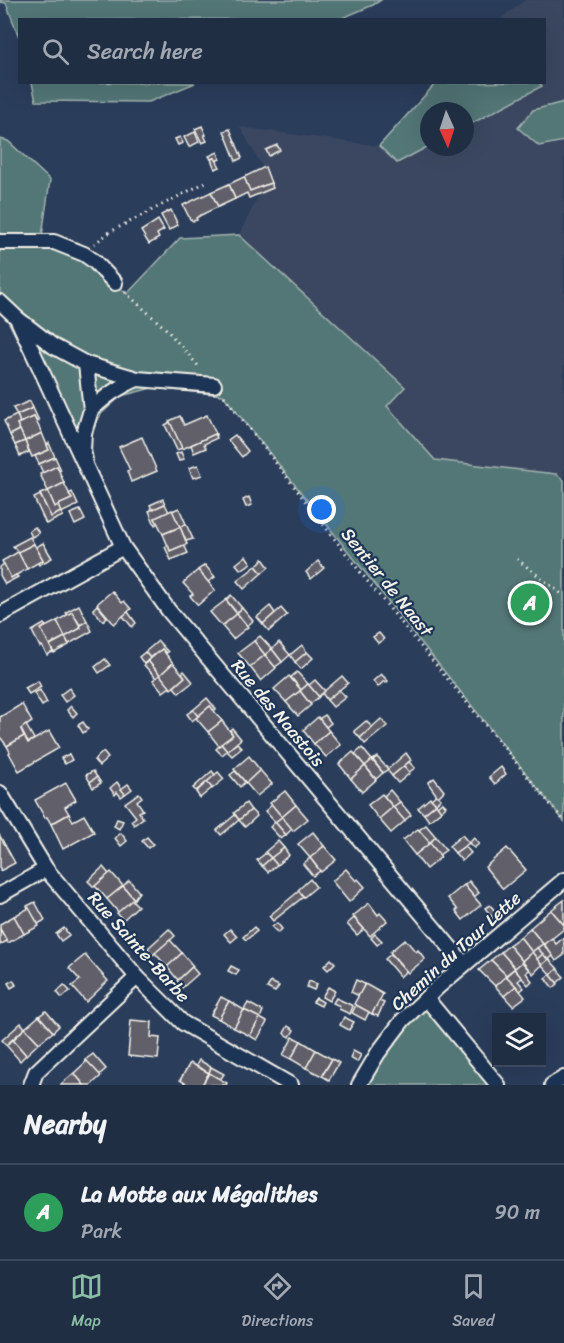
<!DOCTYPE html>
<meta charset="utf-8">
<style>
:root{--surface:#202e44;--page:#28364b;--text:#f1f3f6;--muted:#a2a8b2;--line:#3d4a5d;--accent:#8abfa5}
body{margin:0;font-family:Sriracha,sans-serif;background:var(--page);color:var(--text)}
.controls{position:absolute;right:18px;bottom:18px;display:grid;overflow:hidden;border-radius:0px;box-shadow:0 6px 24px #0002}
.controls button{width:54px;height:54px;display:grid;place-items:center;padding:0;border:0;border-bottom:2px solid var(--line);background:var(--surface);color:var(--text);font:30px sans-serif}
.compass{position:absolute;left:420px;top:102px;width:54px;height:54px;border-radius:50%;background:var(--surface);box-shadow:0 6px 24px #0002;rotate:177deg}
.you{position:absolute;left:322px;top:510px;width:21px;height:21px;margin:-15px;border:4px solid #fff;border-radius:50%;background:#1a73e8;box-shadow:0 0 0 9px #1a73e833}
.badge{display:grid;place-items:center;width:39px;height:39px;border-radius:50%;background:var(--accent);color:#fff;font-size:20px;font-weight:700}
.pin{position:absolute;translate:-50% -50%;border:3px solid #fff;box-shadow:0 2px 6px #0006}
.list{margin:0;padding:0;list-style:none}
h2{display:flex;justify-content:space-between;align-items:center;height:78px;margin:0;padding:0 24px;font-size:26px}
h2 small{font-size:20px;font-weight:400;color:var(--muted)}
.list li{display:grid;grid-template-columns:39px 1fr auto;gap:18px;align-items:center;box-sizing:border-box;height:96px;padding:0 24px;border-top:2px solid var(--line)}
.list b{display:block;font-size:22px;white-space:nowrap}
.list p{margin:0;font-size:20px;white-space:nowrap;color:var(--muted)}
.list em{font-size:20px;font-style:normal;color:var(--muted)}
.icon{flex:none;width:33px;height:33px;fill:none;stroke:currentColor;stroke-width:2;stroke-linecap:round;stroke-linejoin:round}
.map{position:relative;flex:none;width:564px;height:1085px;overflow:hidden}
.search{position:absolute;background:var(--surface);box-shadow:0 6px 24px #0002;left:18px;right:18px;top:18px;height:66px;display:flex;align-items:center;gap:15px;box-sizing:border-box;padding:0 21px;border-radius:0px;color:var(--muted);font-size:22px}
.sheet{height:174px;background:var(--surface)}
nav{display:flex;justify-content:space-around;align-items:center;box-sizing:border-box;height:84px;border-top:2px solid var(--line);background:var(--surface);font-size:16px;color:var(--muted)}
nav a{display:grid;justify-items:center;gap:3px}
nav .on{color:var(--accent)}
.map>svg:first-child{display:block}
</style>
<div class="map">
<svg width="564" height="1085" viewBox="0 0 564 1085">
<rect width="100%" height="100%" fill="#2a3d5b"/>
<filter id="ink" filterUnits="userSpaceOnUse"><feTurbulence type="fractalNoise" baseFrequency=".0167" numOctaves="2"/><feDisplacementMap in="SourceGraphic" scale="12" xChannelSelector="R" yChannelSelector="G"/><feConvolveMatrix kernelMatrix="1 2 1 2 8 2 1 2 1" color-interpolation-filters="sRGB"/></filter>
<g filter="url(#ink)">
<path fill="#3a4760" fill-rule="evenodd" d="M525,0H564V480L556,474L435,461L387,406L405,387L239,235L268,177L240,127L379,146L436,83L544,82V20L500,19ZM429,111H465V147H429Z"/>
<g fill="#527677" stroke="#a3b4b0" stroke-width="1.5">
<path d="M0,0H381L373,5L340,19L20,20L19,37L6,3L0,2Z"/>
<path d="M539,82L542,86L465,127V111H429V146L397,163L379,146L436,83Z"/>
<path d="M32,83V82L195,83L149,102L36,101Z"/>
<path d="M564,102V141L539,146L518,128L533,110Z"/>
<path d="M0,139L8,141L50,180L42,236L84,254L127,294L180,238L239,235L405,387L387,406L435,460L556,474L564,480V821L223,395L152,388L121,396L101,414L78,460L7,319L0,311Z"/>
<path d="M426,998L498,1085H359Z"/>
</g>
<g fill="#605e6b" stroke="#f4f1e8" stroke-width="1.5">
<path d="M202,126L206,135H204L207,141L202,143L195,129Z"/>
<path d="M230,129L242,158L236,161L224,131Z"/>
<path d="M195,132L199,142L189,147L184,137Z"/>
<path d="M180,137L183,143L178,145L175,139Z"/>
<path d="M277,145L280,150L269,156L266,150Z"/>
<path d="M218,152L220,159L216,161L215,158L211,159L209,156Z"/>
<path d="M215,158L220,167L215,169L211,159Z"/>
<path d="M265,167L271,183L250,191L244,177Z"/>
<path d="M244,177L250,191L271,183L273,188L249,198L247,193L235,199L229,184Z"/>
<path d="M229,184L235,199L218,207L211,192Z"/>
<path d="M211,192L218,207L201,215L196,218L197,220L193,221L190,219L183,205Z"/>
<path d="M171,210L178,225L169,230L161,215Z"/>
<path d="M158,220L164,230L157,234L159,238L149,244L141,231Z"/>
<path d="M30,401L33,408L17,415L13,408Z"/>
<path d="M33,408L39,421L37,422L34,417L20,423L17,415Z"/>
<path d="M17,415L20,423L17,424L20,430L10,435L4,421Z"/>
<path d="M207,415L216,434L182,449L169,421L180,416L184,425Z"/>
<path d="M34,417L42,433L25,441L17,424Z"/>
<path d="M170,422L182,448L177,450L165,425Z"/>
<path d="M20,430L25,441L15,445L10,435Z"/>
<path d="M42,433L49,450L32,457L25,441Z"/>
<path d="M215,434L217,438L204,444L206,448L194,453L191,445Z"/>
<path d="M235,435L248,451L242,457L228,440Z"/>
<path d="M142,437L157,471L131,482L127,471L130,470L119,447Z"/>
<path d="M25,441L29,452L20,456L15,445Z"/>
<path d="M49,443L55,457L39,464L35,456L49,450L47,445Z"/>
<path d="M181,452L184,459L179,461L176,454Z"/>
<path d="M55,457L61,470L59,471L57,466L43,473L39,464Z"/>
<path d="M198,465L202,475L193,478L189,468Z"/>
<path d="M57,466L64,483L48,491L40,474Z"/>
<path d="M64,483L72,499L55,507L48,491Z"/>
<path d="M48,491L55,507L58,505L61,512L51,517L40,494Z"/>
<path d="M72,492L78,505L61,513L58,505L72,499L69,494Z"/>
<path d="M40,495L51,517L61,512L63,516L46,524L34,498Z"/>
<path d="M249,497L252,505L246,507L243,500Z"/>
<path d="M163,499L165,504L152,510L150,505Z"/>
<path d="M165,504L169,512L155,518L158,523L155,525L149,511Z"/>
<path d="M179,508L186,524L180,527L172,511Z"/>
<path d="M80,510L85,520L75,525L70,514Z"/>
<path d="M172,510L180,527L163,534L155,518Z"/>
<path d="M186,524L193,539L186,541L180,527Z"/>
<path d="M35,527L39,533L32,537L29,531Z"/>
<path d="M180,527L187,544L170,551L163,534Z"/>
<path d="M30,537L34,544L18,552L13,546Z"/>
<path d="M43,543L52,558L39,565L38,563L43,560L36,547Z"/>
<path d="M34,544L43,560L27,569L18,552Z"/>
<path d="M168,545L170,551L184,545L188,553L171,560L165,547Z"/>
<path d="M18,552L27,569L11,578L2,561Z"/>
<path d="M246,556L251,563L241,570L236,564Z"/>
<path d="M263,559L269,567L262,573L256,566Z"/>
<path d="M318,561L324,568L311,579L306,572Z"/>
<path d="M4,564L11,578L16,575L18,577L5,584L0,575V567Z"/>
<path d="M205,565L215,577L208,582L198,570Z"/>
<path d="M256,566L262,573L244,589L237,581Z"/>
<path d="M198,570L215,590L198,605L190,596L193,594L183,583Z"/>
<path d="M112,591L122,603L124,601L131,609L114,624L97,604Z"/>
<path d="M231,595L242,608L237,613L226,600Z"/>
<path d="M226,600L237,614L222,626L210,612Z"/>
<path d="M79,605L87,621L80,625L72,612L67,615L66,612Z"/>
<path d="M97,605L107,617L103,621L93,609Z"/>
<path d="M270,606L275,613L263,624L257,617Z"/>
<path d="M242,608L253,621L247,626L237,613Z"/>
<path d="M281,608L287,615L269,631L263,624Z"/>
<path d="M72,612L81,628L65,637L57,621Z"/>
<path d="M128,612L136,623L132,627L123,616Z"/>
<path d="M237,614L248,627L233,639L222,626Z"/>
<path d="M57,621L65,637L49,645L41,629Z"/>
<path d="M87,621L92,631L69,644L65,637L81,628L80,625Z"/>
<path d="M44,624L46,626L41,629L53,652L47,655L42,646L40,647L32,631Z"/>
<path d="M379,633L384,639L378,643L373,637Z"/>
<path d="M260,636L272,649L265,655L254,641Z"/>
<path d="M65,637L69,645L54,653L50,645Z"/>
<path d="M158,641L168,652L166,653L162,649L150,658L145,652Z"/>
<path d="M254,641L265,655L250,667L238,653Z"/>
<path d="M279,642L290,655L282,662L272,649Z"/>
<path d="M302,645L307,652L295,662L290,655Z"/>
<path d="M162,649L173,663L160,675L148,661Z"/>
<path d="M272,649L282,662L275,667L265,655Z"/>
<path d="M145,652L150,658L144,664L139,657Z"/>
<path d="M307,652L313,658L301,669L295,662Z"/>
<path d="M265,655L276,668L261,681L250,667Z"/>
<path d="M105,659L110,665L99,673L95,667Z"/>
<path d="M148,661L160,675L156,678L144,665Z"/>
<path d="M173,663L185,677L171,689L160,675Z"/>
<path d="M184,671L193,682L179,693L174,687L185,677L182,673Z"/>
<path d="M297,672L308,684L301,690L291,677Z"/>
<path d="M381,674L388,681L386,683L384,681L378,687L373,681Z"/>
<path d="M160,675L170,687L163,692L153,680Z"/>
<path d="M289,676L301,690L286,702L274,689Z"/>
<path d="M342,676L348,683L327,700L322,693Z"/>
<path d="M315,680L325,691L318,697L309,685Z"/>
<path d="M38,681L41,687L29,694L25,688Z"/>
<path d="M308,684L319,697L310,704L300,691Z"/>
<path d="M69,688L74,695L65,702L60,695Z"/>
<path d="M40,690L47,703L42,706L34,693Z"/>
<path d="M339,690L346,697L333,707L327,700Z"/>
<path d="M300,691L311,705L298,716L286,702Z"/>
<path d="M207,698L216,709L214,711L210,706L198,716L193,710Z"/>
<path d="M22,704L32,722L21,729L24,736L7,746L0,737V717Z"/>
<path d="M71,706L77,713L73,717L67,710Z"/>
<path d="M210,706L222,721L208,732L196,718Z"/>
<path d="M193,710L198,716L192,721L187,714Z"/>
<path d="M325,715L331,723L326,727L319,719Z"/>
<path d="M318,717L329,731L314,744L303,730Z"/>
<path d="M381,719L387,726L365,744L360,738Z"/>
<path d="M222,721L233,735L219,746L208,732Z"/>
<path d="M366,721L372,727L360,738L354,731Z"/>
<path d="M83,722L88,729L83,733L78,725Z"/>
<path d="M26,725L34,739L28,743L21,729Z"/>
<path d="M232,728L241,739L227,751L221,744L233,735L230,730Z"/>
<path d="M49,731L59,748L19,771L9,753L10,752L7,746L24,736L28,743Z"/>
<path d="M329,731L341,745L326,757L314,744Z"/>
<path d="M237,743L242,748L232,756L227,751Z"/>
<path d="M221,744L227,751L222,755L216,749Z"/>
<path d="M362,748L372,760L365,766L355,754Z"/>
<path d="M103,752L108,758L99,766L94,760Z"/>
<path d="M353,752L365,766L351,779L339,764Z"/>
<path d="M406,753L411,760L392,776L387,770Z"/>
<path d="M69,754L72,760L65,764L61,758Z"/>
<path d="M249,756L260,770L246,783L234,769Z"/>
<path d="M377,757L388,769L383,773L373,760Z"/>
<path d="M372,760L383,773L376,779L365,766Z"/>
<path d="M409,762L415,768L409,772L404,766Z"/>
<path d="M365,766L376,780L362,792L351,779Z"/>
<path d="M404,766L410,773L398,783L392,776Z"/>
<path d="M501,767L506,774L495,784L489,777Z"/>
<path d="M260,770L272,784L257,796L246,783Z"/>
<path d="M93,771L97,777L90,782L86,775Z"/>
<path d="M212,771L215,775L196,791L193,788Z"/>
<path d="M235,771L245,782L240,787L230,775Z"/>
<path d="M218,772L224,779L212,789L207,782Z"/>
<path d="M97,777L101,783L93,788L90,782Z"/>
<path d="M434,778L444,791L438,797L428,783Z"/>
<path d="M117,782L125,794L121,797L117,792L115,795L110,788Z"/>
<path d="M207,782L212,788L200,798L196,792Z"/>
<path d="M66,783L76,800L65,807L69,814L51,824L47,817L45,818L35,800Z"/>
<path d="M128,784L132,789L125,794L121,789Z"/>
<path d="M390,790L400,802L393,807L384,796Z"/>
<path d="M285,791L296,805L282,817L270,803Z"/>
<path d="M139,793L142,797L137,801L143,810L139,812L143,818L134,825L131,821L136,817L125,803Z"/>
<path d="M382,794L393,807L379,819L368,805Z"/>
<path d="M436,795L441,799L435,804L431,799Z"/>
<path d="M430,798L436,804L424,814L418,808Z"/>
<path d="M400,802L411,815L404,821L393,807Z"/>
<path d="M442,802L446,806L441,811L437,806Z"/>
<path d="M246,803L251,810L239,820L234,813Z"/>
<path d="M436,804L441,811L429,821L424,814Z"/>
<path d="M272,805L282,817L275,822L265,811Z"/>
<path d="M296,805L308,819L293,831L282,817Z"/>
<path d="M393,807L405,821L391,833L379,819Z"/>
<path d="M251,810L257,816L245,827L239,820Z"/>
<path d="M69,814L73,821L84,815L94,832L63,849L51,824Z"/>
<path d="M235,815L239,820L221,835L217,830Z"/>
<path d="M282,817L292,829L286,835L275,822Z"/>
<path d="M117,819L123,821L119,829L114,826Z"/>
<path d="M275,822L286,835L281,839L270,827Z"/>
<path d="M426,825L436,837L429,843L419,830Z"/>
<path d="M418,829L430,843L415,855L403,840Z"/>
<path d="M313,832L324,846L310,858L298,844Z"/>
<path d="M121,833L127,841L121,846L115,838Z"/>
<path d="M462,835L469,843L455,853L449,846Z"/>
<path d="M0,836L15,863L0,871Z"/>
<path d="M147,837L153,844L148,848L142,841Z"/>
<path d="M436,837L446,850L439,855L429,843Z"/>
<path d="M474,838L479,844L474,848L469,843Z"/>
<path d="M278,841L284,848L271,858L265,852Z"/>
<path d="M430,843L441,857L426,869L415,855Z"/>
<path d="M324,846L336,860L321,872L310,858Z"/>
<path d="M465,846L471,853L462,861L455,853Z"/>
<path d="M284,848L289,855L277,865L271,858Z"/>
<path d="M507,848L526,870L503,889L485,867Z"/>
<path d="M266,853L271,858L262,866L257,860Z"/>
<path d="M271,858L277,865L268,872L262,866Z"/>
<path d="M310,858L320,871L313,876L303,864Z"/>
<path d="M103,867L109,874L94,887L88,881Z"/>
<path d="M346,869L356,881L358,879L365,887L349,902L332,881Z"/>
<path d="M111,872L123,886L107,899L95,886Z"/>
<path d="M310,879L316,887L304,897L298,890Z"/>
<path d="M129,880L139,892L134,899L123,886Z"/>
<path d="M469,881L479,893L474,897L464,886Z"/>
<path d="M464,885L481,905L463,920L456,911L458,910L448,898Z"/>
<path d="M123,886L134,899L119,913L107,899Z"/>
<path d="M299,891L303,897L273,921L269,916Z"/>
<path d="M132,900L138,906L123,920L117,913Z"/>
<path d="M564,900V925L551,910Z"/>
<path d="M35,902L45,920L38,924L27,906Z"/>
<path d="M369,903L378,915L380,913L387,921L370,936L353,916Z"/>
<path d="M490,905L500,917L495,921L485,908Z"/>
<path d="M29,908L39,926L24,934L14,916Z"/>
<path d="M551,910L564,925V929L544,945L530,928Z"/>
<path d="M14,916L24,934L8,943L0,929V924Z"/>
<path d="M354,918L364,929L357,935L347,924Z"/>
<path d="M277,923L282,929L278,933L272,927Z"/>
<path d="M254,927L257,931L246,940L243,937Z"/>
<path d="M64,928L69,935L61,941L56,934Z"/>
<path d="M530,928L543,944L532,952L520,937Z"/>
<path d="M0,929L7,941L0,945Z"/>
<path d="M169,929L175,936L153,955L148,948Z"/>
<path d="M230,929L237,937L231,942L224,934Z"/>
<path d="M375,934L382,941L377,945L371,938Z"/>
<path d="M520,937L532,952L522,961L509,945Z"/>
<path d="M564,937V955L556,961L544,944L552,938L556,944Z"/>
<path d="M405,939L416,952L418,950L425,959L408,973L390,952Z"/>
<path d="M170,940L182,953L167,967L155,953Z"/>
<path d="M543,944L553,956L548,960L537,948Z"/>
<path d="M509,945L523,962L515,968L501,952Z"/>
<path d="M537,948L543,954L537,959L532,952Z"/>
<path d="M501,952L515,968L506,975L491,960Z"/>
<path d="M532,952L542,965L533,974L522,961Z"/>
<path d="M182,953L193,966L178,980L167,967Z"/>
<path d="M391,954L406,971L400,977L385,959Z"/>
<path d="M543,954L548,960L542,965L537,959Z"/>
<path d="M85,955L108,981L86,1002L72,986L80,980L69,968Z"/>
<path d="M331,959L335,963L328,970L324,966Z"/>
<path d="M549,959L558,969L551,975L542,965Z"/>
<path d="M491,960L507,976L495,986L479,970Z"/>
<path d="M522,962L529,970L526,973L532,981L528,985L514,969Z"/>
<path d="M231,966L239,970L236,975L228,971Z"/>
<path d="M192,967L198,974L182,988L177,981Z"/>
<path d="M514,969L522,978L518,981L524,988L520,991L506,976Z"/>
<path d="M557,969L564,977L557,983L551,975Z"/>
<path d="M550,974L558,984L553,988L545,978Z"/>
<path d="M506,976L516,986L504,996L495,986Z"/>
<path d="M13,980L16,985L11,988L8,983Z"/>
<path d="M356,980L365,984L359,996L351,992Z"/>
<path d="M309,981L317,984L314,990L307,987Z"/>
<path d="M271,982L279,986L275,992L267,988Z"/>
<path d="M365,984L383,994L372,1014L354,1004Z"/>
<path d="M64,985L70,991L62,998L57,992Z"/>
<path d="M516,986L525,997L513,1006L504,996Z"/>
<path d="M328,987L335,991L329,1001L322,997Z"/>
<path d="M221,997L229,1001L219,1019L211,1015Z"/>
<path d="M316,998L323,1002L321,1006L313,1002Z"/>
<path d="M336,998L353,1006L350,1014L339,1009L340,1006L333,1003Z"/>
<path d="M229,1001L244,1010L234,1028L219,1019Z"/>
<path d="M379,1001L384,1003L378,1016L372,1014Z"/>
<path d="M248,1003L263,1011L260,1018L244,1010Z"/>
<path d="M356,1005L369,1012L365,1020L352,1013Z"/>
<path d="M244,1010L260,1018L250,1036L234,1028Z"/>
<path d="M46,1011L59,1026L53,1032L39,1016Z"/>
<path d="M39,1016L53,1032L39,1043L25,1028Z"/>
<path d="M344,1017L354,1022L349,1030L340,1025Z"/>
<path d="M260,1018L267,1022L257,1040L250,1036Z"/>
<path d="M131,1020L152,1022L151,1037L160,1038L158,1059L128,1056Z"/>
<path d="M21,1023L25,1028L6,1045L2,1040Z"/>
<path d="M288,1026L294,1030L290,1037L284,1033Z"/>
<path d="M25,1028L39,1043L26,1055L13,1040Z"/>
<path d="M293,1037L301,1041L291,1059L283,1055Z"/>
<path d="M13,1040L26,1055L20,1061L6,1045Z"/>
<path d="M301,1041L316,1050L306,1068L291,1059Z"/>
<path d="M316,1050L332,1059L322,1076L306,1068Z"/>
<path d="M353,1051L361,1055L357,1062L350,1058Z"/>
<path d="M93,1054L106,1069L99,1075L85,1060Z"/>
<path d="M332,1059L339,1063L329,1080L322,1076Z"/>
<path d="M199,1060L211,1067L209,1073L196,1066Z"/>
<path d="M87,1061L101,1076L91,1085H84L74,1073Z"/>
<path d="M190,1063L209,1073L202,1085H188L180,1080Z"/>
<path d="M211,1067L224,1074L220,1080L209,1073Z"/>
<path d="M74,1073L84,1085H61V1084Z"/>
<path d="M209,1073L227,1083L226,1085H202Z"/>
</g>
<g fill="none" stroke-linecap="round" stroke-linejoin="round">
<g stroke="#f4f1e8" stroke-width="18">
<g id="minor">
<path d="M0,242H54L84,254L94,261L115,283"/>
<path d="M0,302L17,318L123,547L169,611L464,964"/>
<path d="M18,319L53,346L86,364L137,379L214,385"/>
<path d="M91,410C106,396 118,387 137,379"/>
<path d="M85,460L83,450L84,433L91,410L86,364"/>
<path d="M0,615L123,547"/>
<path d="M0,793L46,869L137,977L183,1023L291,1085"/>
<path d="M0,895L46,869"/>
<path d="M426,998L498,1085"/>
<path d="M31,1085L36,1072L137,977"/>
<path d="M359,1085L378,1053L403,1020L438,987L564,880"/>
<path d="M552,1085L564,1078"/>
</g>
</g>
<g stroke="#f4f1e8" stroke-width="3" stroke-dasharray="1.5 4.5" stroke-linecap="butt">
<path d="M94,244L110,232L208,181"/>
<path d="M125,292L166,329L200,368"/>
<path d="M224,396L368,582L564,821"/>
<path d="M517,559L564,596"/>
</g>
<use href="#minor" stroke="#1d3557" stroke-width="14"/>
</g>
</g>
<g text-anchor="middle" stroke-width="4.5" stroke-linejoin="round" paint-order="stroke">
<g font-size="18" fill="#f4f1e8" stroke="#1d3557">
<text transform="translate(387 582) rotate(51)" y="6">Sentier de Naast</text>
<text transform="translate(278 713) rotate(50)" y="6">Rue des Naastois</text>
<text transform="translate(139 947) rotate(48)" y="6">Rue Sainte-Barbe</text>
<text transform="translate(456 951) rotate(-42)" y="6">Chemin du Tour Lette</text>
</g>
</g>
</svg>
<div class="controls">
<button><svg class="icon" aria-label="layers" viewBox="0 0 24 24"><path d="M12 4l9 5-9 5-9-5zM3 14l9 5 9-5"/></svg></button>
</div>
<svg class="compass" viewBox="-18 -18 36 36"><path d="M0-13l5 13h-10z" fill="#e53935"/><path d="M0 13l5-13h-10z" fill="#a2a8b2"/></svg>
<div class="you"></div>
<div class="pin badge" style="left:530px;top:603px;background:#2e9e5b">A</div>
<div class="search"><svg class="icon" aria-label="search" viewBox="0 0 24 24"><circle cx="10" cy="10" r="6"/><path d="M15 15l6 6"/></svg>Search here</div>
</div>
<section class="sheet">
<h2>Nearby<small></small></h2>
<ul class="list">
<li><span class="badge" style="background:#2e9e5b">A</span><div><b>La Motte aux Mégalithes</b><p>Park</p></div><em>90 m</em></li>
</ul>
</section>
<nav>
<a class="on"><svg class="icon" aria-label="map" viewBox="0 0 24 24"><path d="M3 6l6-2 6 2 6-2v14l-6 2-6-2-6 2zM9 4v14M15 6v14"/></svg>Map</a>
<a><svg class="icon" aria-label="directions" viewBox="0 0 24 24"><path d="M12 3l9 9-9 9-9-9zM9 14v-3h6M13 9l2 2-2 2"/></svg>Directions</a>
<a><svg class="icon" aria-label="saved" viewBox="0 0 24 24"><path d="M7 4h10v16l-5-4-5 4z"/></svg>Saved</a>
</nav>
